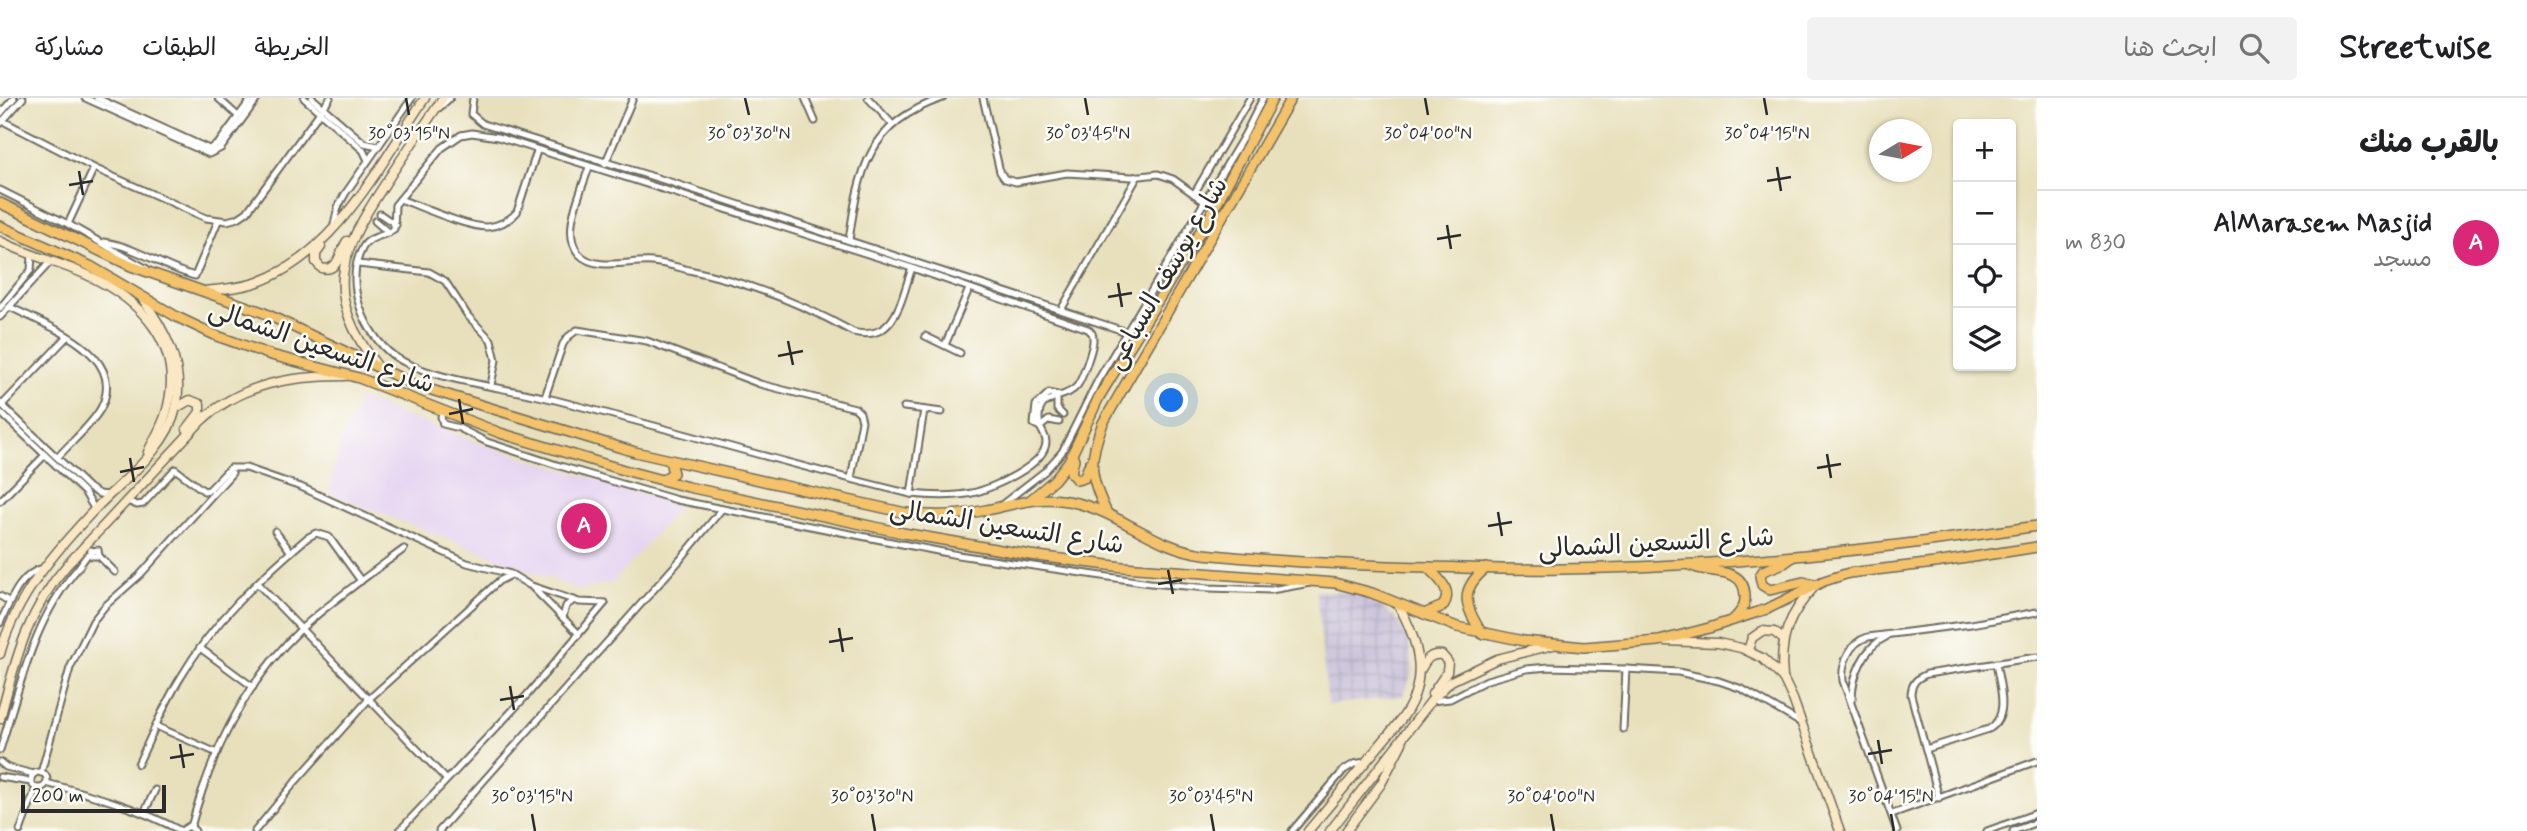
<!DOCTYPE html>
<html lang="ar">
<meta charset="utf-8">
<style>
:root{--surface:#fff;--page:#f2f2f2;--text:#202124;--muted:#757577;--line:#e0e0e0;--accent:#db2777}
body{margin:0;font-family:Mynerve,"Playpen Sans Arabic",sans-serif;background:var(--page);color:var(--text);direction:rtl}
.controls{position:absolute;right:21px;top:21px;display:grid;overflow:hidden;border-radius:7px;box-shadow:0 2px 5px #0004}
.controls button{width:63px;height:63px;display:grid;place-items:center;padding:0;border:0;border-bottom:2px solid var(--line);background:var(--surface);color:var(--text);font:35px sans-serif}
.compass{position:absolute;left:1869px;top:21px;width:63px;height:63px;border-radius:50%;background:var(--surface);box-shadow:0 2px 5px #0004;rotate:80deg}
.scale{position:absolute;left:21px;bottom:18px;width:145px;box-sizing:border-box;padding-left:7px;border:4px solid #2b2b2b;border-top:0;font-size:19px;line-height:24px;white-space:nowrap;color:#2b2b2b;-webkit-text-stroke:5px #fdfcf7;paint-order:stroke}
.you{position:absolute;left:1172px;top:303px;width:24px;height:24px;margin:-18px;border:5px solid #fff;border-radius:50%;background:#1a73e8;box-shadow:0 0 0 10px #1a73e833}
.badge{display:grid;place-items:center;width:46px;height:46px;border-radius:50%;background:var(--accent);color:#fff;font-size:23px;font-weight:700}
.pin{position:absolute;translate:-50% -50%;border:4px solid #fff;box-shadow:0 2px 7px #0006}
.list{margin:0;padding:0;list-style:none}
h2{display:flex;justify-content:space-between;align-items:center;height:91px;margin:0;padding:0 28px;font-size:30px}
h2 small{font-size:23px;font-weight:400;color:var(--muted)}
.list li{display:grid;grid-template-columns:46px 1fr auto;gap:21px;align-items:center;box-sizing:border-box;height:105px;padding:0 28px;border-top:2px solid var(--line)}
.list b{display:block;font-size:26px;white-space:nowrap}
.list p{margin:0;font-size:23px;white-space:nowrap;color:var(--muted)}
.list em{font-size:23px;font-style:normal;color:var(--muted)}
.icon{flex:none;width:38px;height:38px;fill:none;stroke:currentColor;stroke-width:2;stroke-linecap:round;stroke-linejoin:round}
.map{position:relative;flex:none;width:2037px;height:733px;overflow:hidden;direction:ltr}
header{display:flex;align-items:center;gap:42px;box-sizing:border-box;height:98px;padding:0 35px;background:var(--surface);border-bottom:2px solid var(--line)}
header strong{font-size:33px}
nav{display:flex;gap:38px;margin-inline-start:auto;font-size:24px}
.search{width:490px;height:63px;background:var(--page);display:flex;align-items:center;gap:18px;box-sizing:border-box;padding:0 24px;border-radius:7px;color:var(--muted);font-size:26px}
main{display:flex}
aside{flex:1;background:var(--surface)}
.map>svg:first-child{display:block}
</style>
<header>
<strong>Streetwise</strong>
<div class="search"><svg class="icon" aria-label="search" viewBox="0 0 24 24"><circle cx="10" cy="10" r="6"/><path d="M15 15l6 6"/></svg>ابحث هنا</div>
<nav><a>الخريطة</a><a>الطبقات</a><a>مشاركة</a></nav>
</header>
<main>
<aside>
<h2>بالقرب منك<small></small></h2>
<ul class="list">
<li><span class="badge">A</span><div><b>AlMarasem Masjid</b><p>مسجد</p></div><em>830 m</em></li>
</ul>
</aside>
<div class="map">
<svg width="2037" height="733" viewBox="0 0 2037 733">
<defs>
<pattern id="industrial-grid" width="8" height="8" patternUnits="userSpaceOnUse" patternTransform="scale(1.75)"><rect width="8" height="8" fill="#c7c0d9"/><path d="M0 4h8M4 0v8" fill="none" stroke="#aba5ba"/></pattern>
</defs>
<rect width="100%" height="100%" fill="#fdfcf7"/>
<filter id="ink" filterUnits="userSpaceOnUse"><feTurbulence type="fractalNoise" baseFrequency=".0143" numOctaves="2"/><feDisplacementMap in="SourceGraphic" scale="14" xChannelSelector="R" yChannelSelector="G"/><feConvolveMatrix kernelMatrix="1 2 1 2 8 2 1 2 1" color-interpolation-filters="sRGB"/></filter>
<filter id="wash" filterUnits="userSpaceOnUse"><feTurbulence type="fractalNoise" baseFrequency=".00686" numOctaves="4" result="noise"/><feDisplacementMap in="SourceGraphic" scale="28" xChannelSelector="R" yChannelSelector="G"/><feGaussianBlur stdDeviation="1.57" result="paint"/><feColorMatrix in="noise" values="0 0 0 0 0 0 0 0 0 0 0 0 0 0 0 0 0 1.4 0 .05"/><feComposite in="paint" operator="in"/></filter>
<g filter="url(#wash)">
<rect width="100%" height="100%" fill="#e8e0bc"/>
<path fill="#e5d3f1" d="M360,301L486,348L680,407L614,484L580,492L328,395L341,342Z"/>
<path fill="url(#industrial-grid)" d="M1316,493L1345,494L1358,497L1380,508L1397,522L1409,543L1412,567L1411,578L1403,598L1328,607Z"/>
</g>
<g filter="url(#ink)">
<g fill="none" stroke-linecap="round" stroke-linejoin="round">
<g stroke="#6d6a5e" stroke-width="9">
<g id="street">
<path d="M85,0L209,56L221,50L258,0"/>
<path d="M97,0L209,51L218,46L252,0"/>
<path d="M218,0L238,18"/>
<path d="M304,0L363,52L368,62"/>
<path d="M312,0L364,45L378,48"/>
<path d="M473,0L471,16L483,26L670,84L1127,234"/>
<path d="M805,0L815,23"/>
<path d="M868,0L893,27"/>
<path d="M983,0L1000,74L1005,81L1016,84L1067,75L1132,79L1158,76L1173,81L1205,104"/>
<path d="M323,10L330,0"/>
<path d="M439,10L450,0"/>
<path d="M0,16L14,0"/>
<path d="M3,23L94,70L206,120L227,123L238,120L247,114L320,14"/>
<path d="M0,26L23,0"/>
<path d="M605,66L633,0"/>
<path d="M589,69C582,93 560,134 579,156C596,174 630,162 652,164C664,165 677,169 689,172C747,184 801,205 853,234C896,245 901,201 912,170"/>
<path d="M0,92L68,126L147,171"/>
<path d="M1194,96L1250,0"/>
<path d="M400,101C422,109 466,129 487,129C499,128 509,123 517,114L537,53"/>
<path d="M380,116L396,127"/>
<path d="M375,123L389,135"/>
<path d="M68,126L94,70"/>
<path d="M333,131L338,109L345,96L412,0"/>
<path d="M849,142C859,72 868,25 943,0"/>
<path d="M104,144C135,148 164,170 195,178L218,123"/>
<path d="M358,166L429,174L445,183L468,218L491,242L496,262L491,287"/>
<path d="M10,209C45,227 129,255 101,310C91,328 71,344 58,359"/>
<path d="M0,210L31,172L32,158"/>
<path d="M1061,212L1138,78"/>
<path d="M0,219L51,163"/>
<path d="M925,238L960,255"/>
<path d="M945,247L969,191"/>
<path d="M1057,297V311L1063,317"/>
<path d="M545,299L563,246L568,239L577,232L647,243L760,286L855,310L860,315L862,323L851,380"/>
<path d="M0,305L89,390L99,396L109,397"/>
<path d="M2,307L67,239"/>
<path d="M904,309L942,314"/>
<path d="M443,312L441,319L443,326L459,330L487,344L560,368L677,402L958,457L1150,485L1209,490L1271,492L1310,485"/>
<path d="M0,314L85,395L95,412"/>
<path d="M1040,329C1033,293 1064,304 1077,288C1082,282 1094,248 1093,241C1093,235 1092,235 1088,231L912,170L498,39L472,35L461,37L442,50L395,107L394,131C385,139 370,137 363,149C343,184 364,236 394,258C429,282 504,289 547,300C669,330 789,367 911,396C931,398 952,399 972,395C991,391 1046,367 1046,344C1046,339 1042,333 1040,329L1034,326L1036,307L1049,295L1057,297"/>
<path d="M1040,329L1049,322L1059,324"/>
<path d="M911,396L924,312"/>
<path d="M0,403L45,357"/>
<path d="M127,403L137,407L143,406L175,371L204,393L209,392L230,370H246L301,389L467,465L511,476L529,487L579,504L605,505"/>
<path d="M1000,408L1045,373L1062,354L1098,282L1245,36L1263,0"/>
<path d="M275,433L291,454"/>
<path d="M91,452L92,458H99L98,452L92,453"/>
<path d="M99,458L115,474"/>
<path d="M257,485L446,681"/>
<path d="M532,489L579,536"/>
<path d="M0,498L10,504"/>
<path d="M563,519L566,508L574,502"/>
<path d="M0,525C10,504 20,475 44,470"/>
<path d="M200,550L253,589"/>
<path d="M1852,601C1852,578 1864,549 1886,539"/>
<path d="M1431,603L1450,601L1487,582L1526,571L1549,569L1626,571L1678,574L1719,583L1742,591L1801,625"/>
<path d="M156,628L217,655"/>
<path d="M1623,631L1626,571"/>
<path d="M1926,651L1989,631C2011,618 1999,586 1996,565"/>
<path d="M0,652C20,589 33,522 78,470C83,464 84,459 91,454"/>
<path d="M0,664L6,669L34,676"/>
<path d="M138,666C152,637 164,606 181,579C213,524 259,481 307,440L316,435L329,439L361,483"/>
<circle cx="39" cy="682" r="8"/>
<path d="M41,675L70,570L93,523L105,508L140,477L232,375"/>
<path d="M0,679L31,684"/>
<path d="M46,685C94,697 138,710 181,733"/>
<path d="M1939,700L1911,597C1911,586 1916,580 1927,576L2037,559"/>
<path d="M144,715L155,692"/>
<path d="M1892,716L2037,663"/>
<path d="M191,729C211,656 246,583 302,530C334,501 370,476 404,451"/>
<path d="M20,733L36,690"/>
<path d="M181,733L189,728L195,733"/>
<path d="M255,733L296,683L369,601L499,483L511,477"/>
<path d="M399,733L527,597L605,505"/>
<path d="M439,733L680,462L722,411"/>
<path d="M1292,733L1344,672L1354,666L1365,664"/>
<path d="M1897,733L1843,583C1841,565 1850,544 1868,539L1971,526L2037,514"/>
<path d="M1987,733L2037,715"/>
<path d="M2013,733L2037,724"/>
</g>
</g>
<g stroke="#6d6a5e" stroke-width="11">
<g id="secondary">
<path d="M0,143C28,157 57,164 85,176C142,202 186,248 166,315C162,329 154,341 148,354"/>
<path d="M321,149L316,156V164L321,170C339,175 339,154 347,143"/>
<path d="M205,193C223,191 241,190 258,184C336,156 380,66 425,0"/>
<path d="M378,269C323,197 338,158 383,89C402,59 423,30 443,0"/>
<path d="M176,310L190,302L200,306V314L187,331"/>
<path d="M1665,543L1718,545L1741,550L1762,560L1783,580L1793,601L1840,733"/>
<path d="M1748,552L1752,540L1762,533L1774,534L1783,541"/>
<path d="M0,556C16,498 56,452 97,409C124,381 167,351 176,310C185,268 165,232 142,200"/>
<path d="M1421,571C1426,562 1430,555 1442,557L1448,564L1447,574L1432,596"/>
<path d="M1783,580C1779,541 1788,517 1815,488"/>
<path d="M0,621C15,563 27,513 67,467L201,323C242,285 291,278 345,278"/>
<path d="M1308,733L1400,623C1430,584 1420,546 1398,506"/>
<path d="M1330,733L1431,603L1451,583L1497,561L1553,547"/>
<path d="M1346,733L1381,686L1402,645"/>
</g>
</g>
<g stroke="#6d6a5e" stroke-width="12">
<g id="primary">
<path d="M0,105L131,168L262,214L415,287L635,354L906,415C934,419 959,418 986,412C1011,407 1035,399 1060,402C1116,408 1148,449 1204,456C1279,464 1354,467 1428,469C1473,470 1517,472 1561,471C1721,469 1879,452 2037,428"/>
<path d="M0,128L90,168L177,219L217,238L271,257L359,280L500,335L624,372L688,389L903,435L1030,457L1123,469L1335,485L1372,495L1457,529L1524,543L1584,549L1659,543L1709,530L1767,511L1824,483L1849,475L1935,465L2037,449"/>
<path d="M1074,361L1071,375L1077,382L1084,380L1090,365"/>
<path d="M663,382L673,375L670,363"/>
<path d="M1029,403L1054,382L1069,363L1099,299L1211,116L1273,0"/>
<path d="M1107,415C1089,378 1088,363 1103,325L1291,0"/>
<path d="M1791,460L1784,465L1763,473L1760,478L1762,487L1770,492L1803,484L1816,487"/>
<path d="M1690,467C1708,478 1743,466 1745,497C1746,508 1740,515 1733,522"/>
<path d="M1424,516L1443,508C1454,492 1438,480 1427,469"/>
<path d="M1482,536C1465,507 1458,493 1486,470"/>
</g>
</g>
<use href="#street" stroke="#fff" stroke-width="5"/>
<use href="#secondary" stroke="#fae7c3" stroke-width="8"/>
<use href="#primary" stroke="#f3c26a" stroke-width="9"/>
</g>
</g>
<path fill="none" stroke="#2b2b2b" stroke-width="2.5" d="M406,0L409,17M745,0L749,17M1085,0L1088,17M1425,0L1428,17M1764,0L1767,17M1777,69L1781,93M79,73L83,97M1767,83L1791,79M69,87L93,83M1447,127L1451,151M1437,141L1461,137M1118,185L1122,209M1108,199L1132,195M788,243L793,267M778,258L803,253M459,301L463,326M449,316L473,311M1827,356L1831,380M130,360L134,384M1817,370L1841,366M120,374L144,369M1498,414L1502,438M1488,428L1512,424M1168,472L1173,496M1158,486L1182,482M839,530L843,554M829,544L853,540M510,588L514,612M500,602L524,598M1878,642L1882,666M180,646L184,670M1868,656L1892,652M170,660L194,656M532,716L535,733M872,716L875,733M1211,716L1214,733M1551,716L1554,733M1891,716L1894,733"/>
<g text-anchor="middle" stroke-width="5" stroke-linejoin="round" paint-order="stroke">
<g font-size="26" fill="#2b2b2b" stroke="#fdfcf7">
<text transform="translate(1166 175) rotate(-60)" y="9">شارع يوسف السباعى</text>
<text transform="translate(322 248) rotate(19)" y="9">شارع التسعين الشمالى</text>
<text transform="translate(1007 428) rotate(9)" y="9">شارع التسعين الشمالى</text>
<text transform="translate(1656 444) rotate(-3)" y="9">شارع التسعين الشمالى</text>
</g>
</g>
<g font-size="18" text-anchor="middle" fill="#2b2b2b" stroke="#fdfcf7" stroke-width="5" stroke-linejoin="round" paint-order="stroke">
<text x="409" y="41">30°03'15"N</text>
<text x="749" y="41">30°03'30"N</text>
<text x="1088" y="41">30°03'45"N</text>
<text x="1428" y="41">30°04'00"N</text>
<text x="1767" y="41">30°04'15"N</text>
<text x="532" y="704">30°03'15"N</text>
<text x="872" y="704">30°03'30"N</text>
<text x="1211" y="704">30°03'45"N</text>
<text x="1551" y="704">30°04'00"N</text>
<text x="1891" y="704">30°04'15"N</text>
</g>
</svg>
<div class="controls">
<button>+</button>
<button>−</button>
<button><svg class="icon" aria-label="locate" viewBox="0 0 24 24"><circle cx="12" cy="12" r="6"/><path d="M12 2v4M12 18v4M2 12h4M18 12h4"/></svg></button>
<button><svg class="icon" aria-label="layers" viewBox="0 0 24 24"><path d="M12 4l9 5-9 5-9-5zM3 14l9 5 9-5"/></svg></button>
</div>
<svg class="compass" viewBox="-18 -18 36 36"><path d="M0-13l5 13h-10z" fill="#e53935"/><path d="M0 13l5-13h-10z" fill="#757577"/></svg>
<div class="scale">200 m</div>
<div class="you"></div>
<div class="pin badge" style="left:584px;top:428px">A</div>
</div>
</main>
